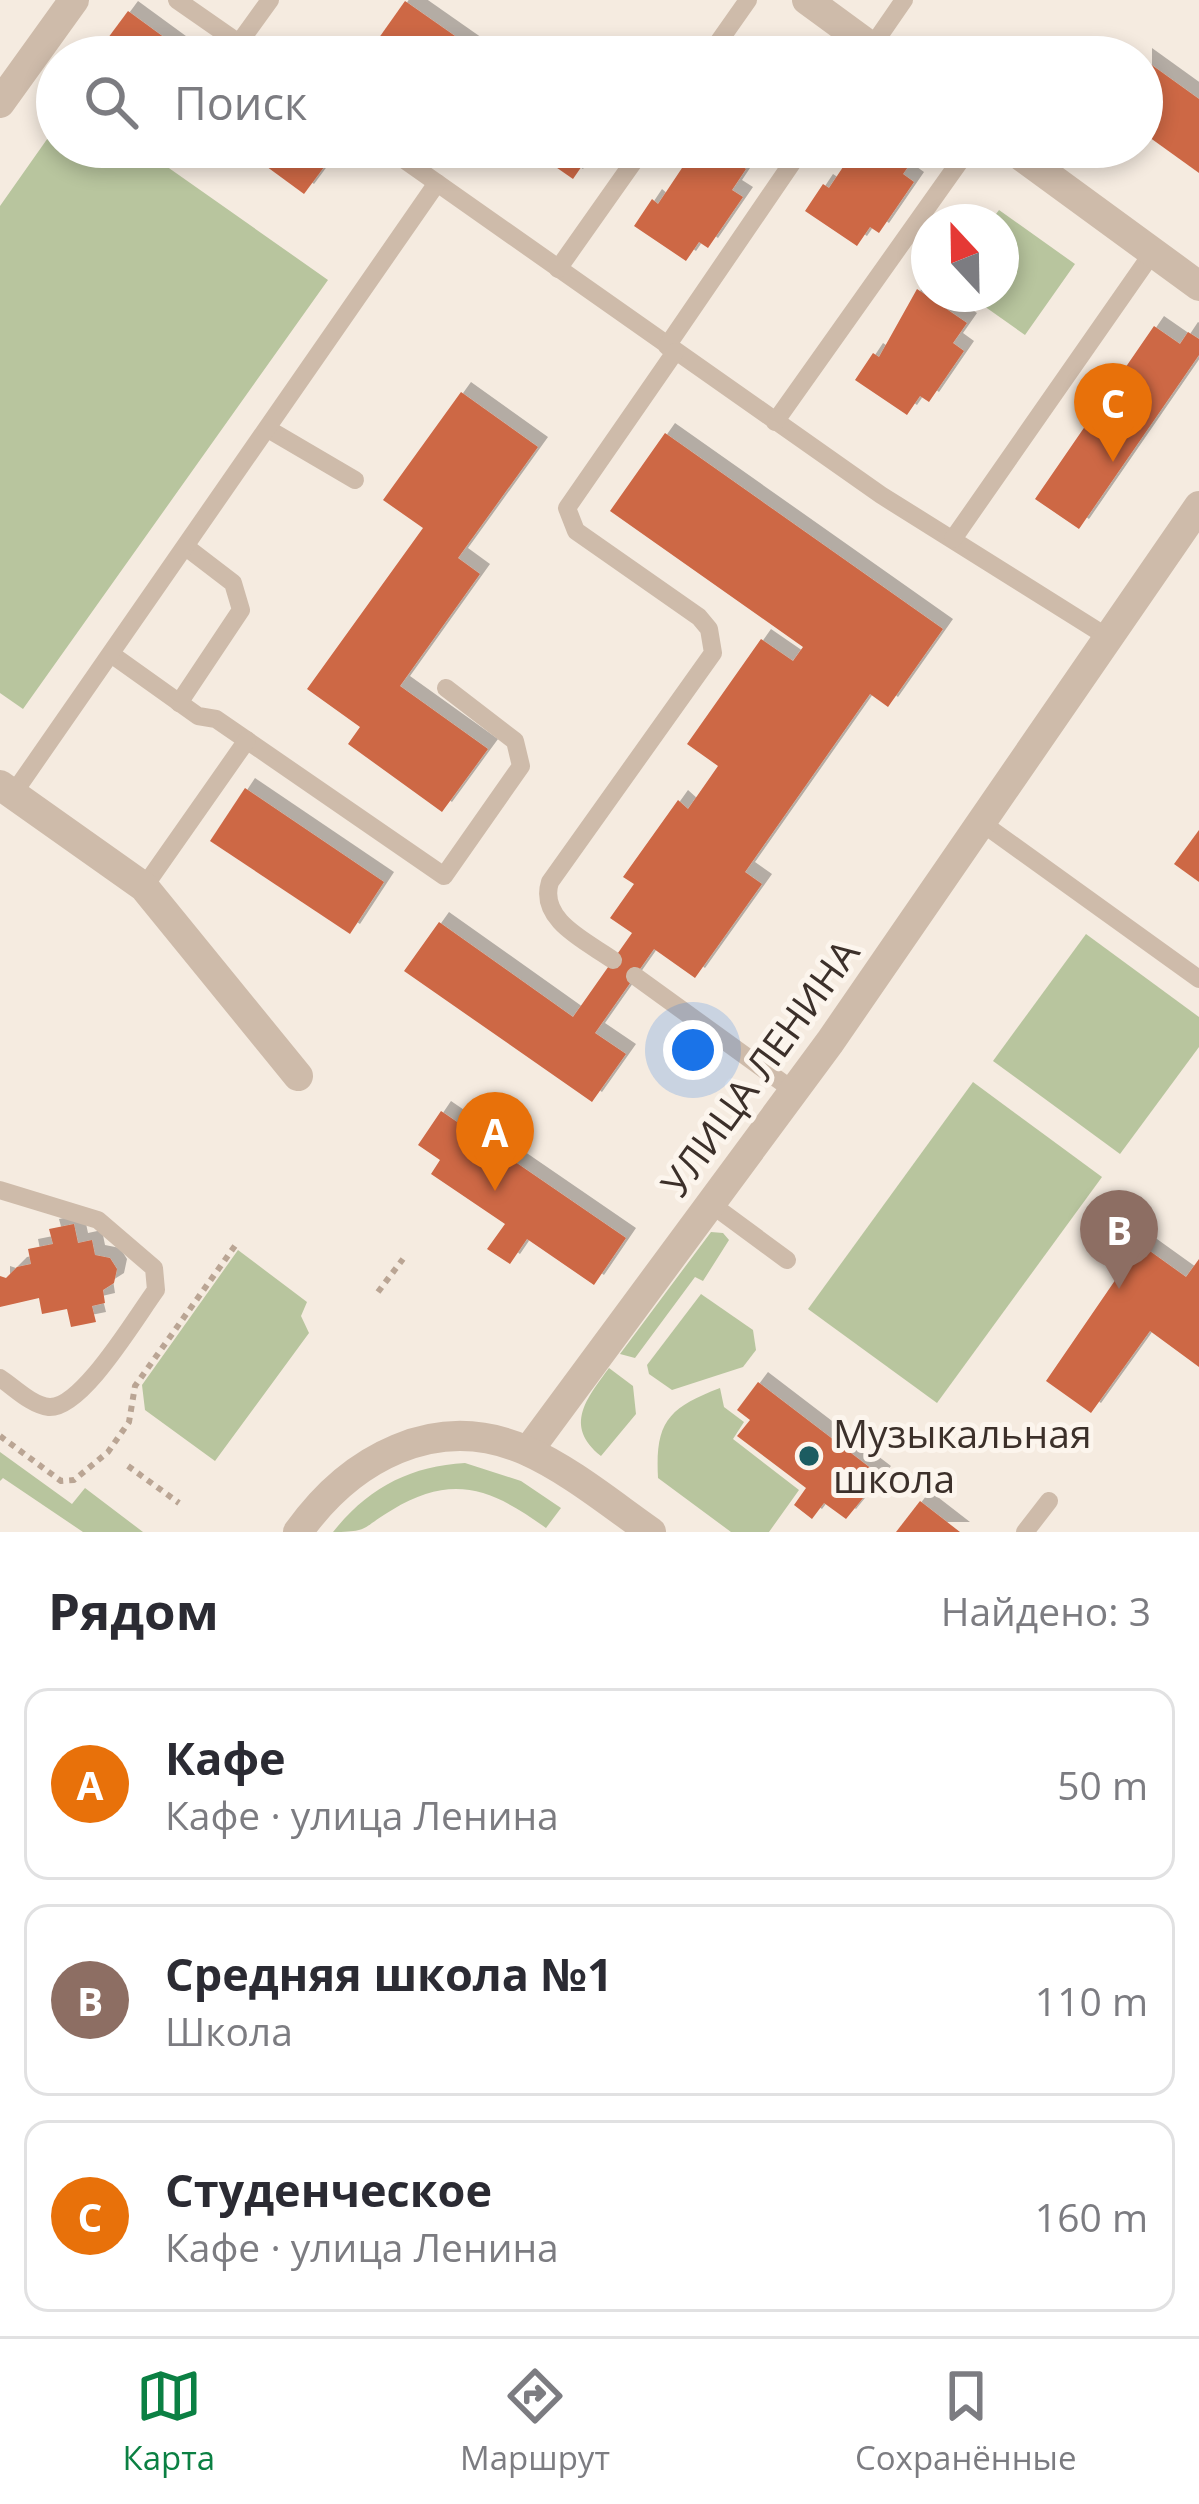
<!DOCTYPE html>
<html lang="ru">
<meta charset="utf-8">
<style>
:root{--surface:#fff;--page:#f2f2f3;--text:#2b2b33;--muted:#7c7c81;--line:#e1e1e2;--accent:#0b8043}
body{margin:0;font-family:"Open Sans",sans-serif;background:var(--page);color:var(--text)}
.compass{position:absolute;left:911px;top:204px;width:108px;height:108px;border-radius:50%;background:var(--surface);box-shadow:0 6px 18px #0003;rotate:338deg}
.you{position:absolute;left:693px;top:1050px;width:42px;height:42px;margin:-30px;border:9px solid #fff;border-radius:50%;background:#1a73e8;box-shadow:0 0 0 18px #1a73e833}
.badge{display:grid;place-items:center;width:78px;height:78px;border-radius:50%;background:var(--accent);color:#fff;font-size:39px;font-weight:700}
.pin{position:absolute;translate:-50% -99px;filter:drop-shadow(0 3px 6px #0008)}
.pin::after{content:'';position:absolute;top:63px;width:42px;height:36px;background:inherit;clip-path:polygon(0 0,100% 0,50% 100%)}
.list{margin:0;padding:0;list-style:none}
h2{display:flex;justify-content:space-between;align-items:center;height:156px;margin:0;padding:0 48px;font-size:51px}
h2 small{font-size:39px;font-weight:400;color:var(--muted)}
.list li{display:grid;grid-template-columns:78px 1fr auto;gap:36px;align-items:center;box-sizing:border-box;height:192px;margin:0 24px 24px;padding:0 24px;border:3px solid var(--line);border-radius:24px}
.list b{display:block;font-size:45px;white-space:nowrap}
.list p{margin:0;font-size:39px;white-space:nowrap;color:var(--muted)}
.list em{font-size:39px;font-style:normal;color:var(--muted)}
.icon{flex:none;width:66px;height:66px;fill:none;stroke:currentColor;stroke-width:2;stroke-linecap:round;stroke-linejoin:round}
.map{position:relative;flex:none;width:1199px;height:1532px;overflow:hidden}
.search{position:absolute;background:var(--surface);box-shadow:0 6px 18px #0003;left:36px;right:36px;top:36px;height:132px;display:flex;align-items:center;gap:30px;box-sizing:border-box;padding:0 42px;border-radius:66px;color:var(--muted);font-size:45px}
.sheet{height:804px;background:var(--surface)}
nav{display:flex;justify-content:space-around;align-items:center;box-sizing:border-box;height:168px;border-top:3px solid var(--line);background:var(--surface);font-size:33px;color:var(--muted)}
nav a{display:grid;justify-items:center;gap:6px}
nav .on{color:var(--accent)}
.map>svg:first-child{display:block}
</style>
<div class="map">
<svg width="1199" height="1532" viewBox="0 0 1199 1532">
<defs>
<filter id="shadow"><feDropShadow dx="10" dy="-10" stdDeviation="0" flood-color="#0004"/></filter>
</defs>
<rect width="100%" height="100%" fill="#f5ebe0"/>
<g fill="#b8c59e">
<path d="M57,125V147H139L328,280L23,709L0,693V206Z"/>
<path d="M999,210L1075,264L1025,335L967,294H1001V222H990Z"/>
<path d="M1086,934L1199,1017V1047L1120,1154L993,1061Z"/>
<path d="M973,1082L1102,1177L937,1403L808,1309Z"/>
<path d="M711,1232L723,1233L729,1240L703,1281L695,1277L635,1358L620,1354Z"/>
<path d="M238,1250L307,1302L301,1316L309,1333L215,1461L145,1410L142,1385Z"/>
<path d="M701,1294L753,1330L756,1350L743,1367L672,1390L649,1374L647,1365Z"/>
<path d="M609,1368L633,1386L636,1414L601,1456C563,1426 587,1398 609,1368Z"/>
<path d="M720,1388L724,1407L744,1422L733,1439L799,1490L769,1532H731L658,1478C655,1422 668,1408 720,1388Z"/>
<path d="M0,1452L72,1504L85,1488L143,1532H83L3,1478L0,1481Z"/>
<path d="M465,1463L521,1481L561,1508L546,1528C492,1489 453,1473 392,1510C362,1527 371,1532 333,1532C368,1488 410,1466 465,1463Z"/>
</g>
<g fill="#cd6745" filter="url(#shadow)">
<path d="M405,1L485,57H398L376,42Z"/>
<path d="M128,11L191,57H117L102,46Z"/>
<path d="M1142,58L1199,99V173L1142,132Z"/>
<path d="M240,147H314L330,159L304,194Z"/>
<path d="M527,147H595L573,179Z"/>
<path d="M690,147H713L746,169L732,190L743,197L708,248L699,242L686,261L634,226L652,199L658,204L682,168L678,165Z"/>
<path d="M846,147H907L917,154L903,174L914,182L879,233L870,227L857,246L805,211L823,184L829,188L853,152Z"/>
<path d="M917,289L967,323L953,343L964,351L929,402L920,396L907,415L855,380L873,353L879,357Z"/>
<path d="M1154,326L1180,344L1188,332L1199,339V355L1079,529L1035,499Z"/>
<path d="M461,392L538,447L458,558L480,574L400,686L488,749L442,812L348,744L360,727L307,689L423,528L383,500Z"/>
<path d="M665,433L943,629L888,707L870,694L745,872L762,884L695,978L654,949L595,1033L626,1054L592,1102L404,971L439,922L573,1017L632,933L610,918L634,884L623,877L678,800L688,809L718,766L687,744L761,639L793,661L803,647L610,511Z"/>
<path d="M245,788L384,882L350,934L210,841Z"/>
<path d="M1199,830V882L1174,864Z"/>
<path d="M441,1111L626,1238L594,1285L527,1239L510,1264L487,1249L505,1224L431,1174L440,1160L418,1145Z"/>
<path d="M74,1224L78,1243L92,1240L95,1255L110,1258L117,1269L114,1283L103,1290L105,1303L92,1306L96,1322L71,1327L67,1309L42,1314L39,1298L0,1307V1276L6,1278L17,1267L31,1264L28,1249L53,1244L49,1229Z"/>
<path d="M1140,1244L1186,1277L1199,1259V1367L1150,1331L1091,1413L1046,1381Z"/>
<path d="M758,1382L881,1476L846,1519L824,1503L812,1519L794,1505L806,1488L737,1436L750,1420L737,1410Z"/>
<path d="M920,1501L960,1532H896Z"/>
</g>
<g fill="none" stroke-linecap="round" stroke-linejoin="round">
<g stroke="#baa594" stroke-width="6" stroke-dasharray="6 6" stroke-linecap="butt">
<path d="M378,1292L403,1259"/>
<path d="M0,1436L61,1481L74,1480L108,1452L129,1422L135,1386L237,1243"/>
<path d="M128,1466L179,1503"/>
</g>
<g stroke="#cebbaa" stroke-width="18">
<path d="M177,0L259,57"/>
<path d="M239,43L270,0"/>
<path d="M866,55L904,0"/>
<path d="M708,57L748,0"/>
<path d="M386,147L881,495L1109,638"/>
<path d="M558,269L644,147"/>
<path d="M667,346L803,147"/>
<path d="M775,422L970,147"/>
<path d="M268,429L355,480"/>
<path d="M953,539L1153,252"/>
<path d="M111,654L198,716L216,719L444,876L521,766L515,741L446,688"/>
<path d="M179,703L241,610L233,583L186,547"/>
<path d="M13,794L437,183"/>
<path d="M982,823L1199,979"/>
<path d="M144,887L247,740"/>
<path d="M613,960C586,941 538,920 550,882L713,653L709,629L699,617L576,531L567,508L675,352"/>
<path d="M635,976L794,1091"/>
<path d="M0,1190L98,1220L154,1268L156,1290C136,1317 82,1409 49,1407C31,1405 14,1387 0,1378"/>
<path d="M711,1204L787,1260"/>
<path d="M1025,1532L1049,1501"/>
</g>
<g stroke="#cebbaa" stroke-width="30">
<path d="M807,0L885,57"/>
<path d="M1009,147L1199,286"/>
<path d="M0,785L144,887L298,1076"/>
<path d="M528,1451L830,1042L1199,506"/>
<path d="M298,1532C350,1459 435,1411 525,1450C570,1470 611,1504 651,1532"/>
</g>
<path stroke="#cebbaa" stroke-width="30" d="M0,103L74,0"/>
</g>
<circle fill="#1c5c61" stroke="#fcf5ed" stroke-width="4.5" cx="809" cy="1456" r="12"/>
<g text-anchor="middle" stroke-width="10" stroke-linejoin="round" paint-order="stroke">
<g font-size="39" fill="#3c302a" stroke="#fcf5ed">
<text transform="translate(760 1068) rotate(-54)" y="14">УЛИЦА ЛЕНИНА</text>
</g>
<g font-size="39" fill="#3c302a" stroke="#fcf5ed" text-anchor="start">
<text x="833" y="1448">Музыкальная<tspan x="833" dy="45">школа</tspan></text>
</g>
</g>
</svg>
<svg class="compass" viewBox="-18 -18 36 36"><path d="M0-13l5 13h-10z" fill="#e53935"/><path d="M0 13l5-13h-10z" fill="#7c7c81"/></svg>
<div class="you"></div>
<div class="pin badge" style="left:495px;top:1191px;background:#e8710a">A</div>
<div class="pin badge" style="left:1119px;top:1289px;background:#8d6e63">B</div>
<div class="pin badge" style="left:1113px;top:462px;background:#e8710a">C</div>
<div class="search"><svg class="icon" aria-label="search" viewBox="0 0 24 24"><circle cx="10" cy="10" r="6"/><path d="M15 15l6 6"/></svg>Поиск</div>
</div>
<section class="sheet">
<h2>Рядом<small>Найдено: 3</small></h2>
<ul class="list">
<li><span class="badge" style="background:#e8710a">A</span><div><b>Кафе</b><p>Кафе · улица Ленина</p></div><em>50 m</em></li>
<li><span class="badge" style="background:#8d6e63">B</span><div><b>Средняя школа №1</b><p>Школа</p></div><em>110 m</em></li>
<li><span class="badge" style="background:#e8710a">C</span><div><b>Студенческое</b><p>Кафе · улица Ленина</p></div><em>160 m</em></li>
</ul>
</section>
<nav>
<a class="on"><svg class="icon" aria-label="map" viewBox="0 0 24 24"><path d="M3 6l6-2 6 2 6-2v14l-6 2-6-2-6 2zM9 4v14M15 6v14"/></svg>Карта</a>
<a><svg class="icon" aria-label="directions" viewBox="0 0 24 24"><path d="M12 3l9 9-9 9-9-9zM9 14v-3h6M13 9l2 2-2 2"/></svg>Маршрут</a>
<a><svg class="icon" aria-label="saved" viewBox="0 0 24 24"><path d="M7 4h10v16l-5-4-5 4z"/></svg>Сохранённые</a>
</nav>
